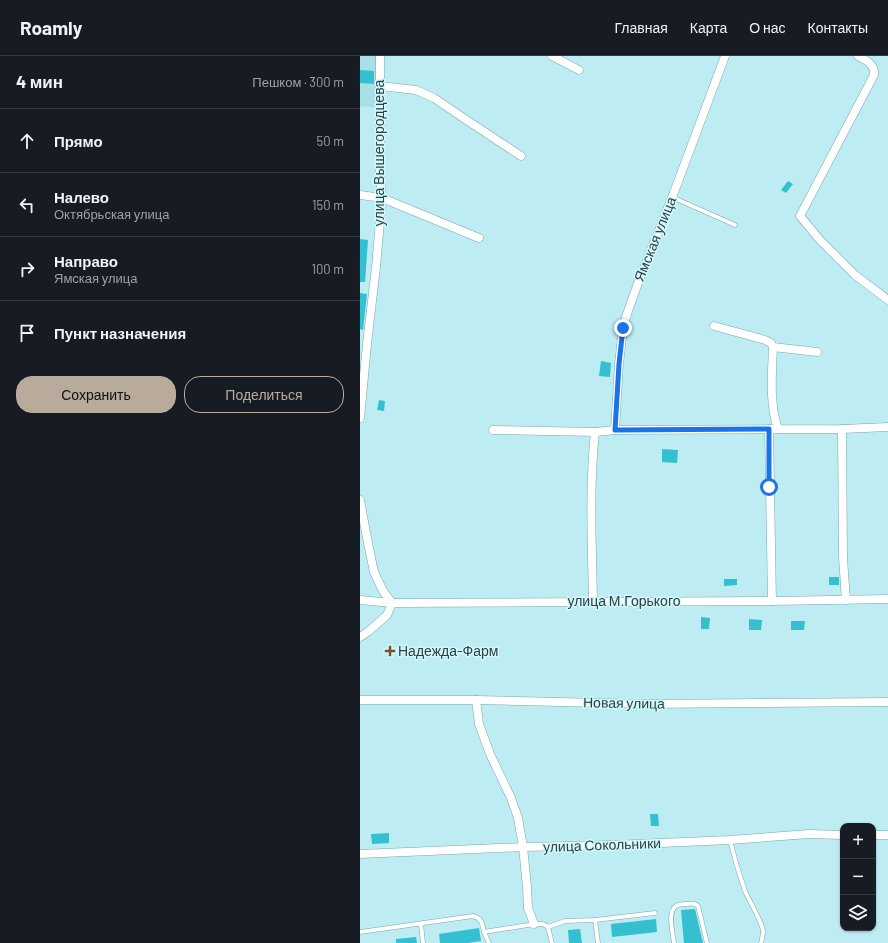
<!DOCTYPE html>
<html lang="ru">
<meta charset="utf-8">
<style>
:root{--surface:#171b24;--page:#20242c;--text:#f1f3f6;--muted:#9ea1a6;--line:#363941;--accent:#b9ab9b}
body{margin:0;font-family:Barlow,sans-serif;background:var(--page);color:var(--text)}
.controls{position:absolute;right:12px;bottom:12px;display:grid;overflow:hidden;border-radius:8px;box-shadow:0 1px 3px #0004}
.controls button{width:36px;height:36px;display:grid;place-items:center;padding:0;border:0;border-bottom:1px solid var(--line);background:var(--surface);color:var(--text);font:20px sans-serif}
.stop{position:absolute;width:12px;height:12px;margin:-9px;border:3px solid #1a73e8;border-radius:50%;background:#fff}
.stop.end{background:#1a73e8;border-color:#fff;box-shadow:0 1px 4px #0008}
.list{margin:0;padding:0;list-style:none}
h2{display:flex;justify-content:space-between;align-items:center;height:52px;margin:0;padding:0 16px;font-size:17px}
h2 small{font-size:13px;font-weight:400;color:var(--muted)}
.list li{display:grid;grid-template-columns:26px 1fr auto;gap:12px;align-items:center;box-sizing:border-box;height:64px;padding:0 16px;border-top:1px solid var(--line)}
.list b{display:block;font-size:15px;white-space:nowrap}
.list p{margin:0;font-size:13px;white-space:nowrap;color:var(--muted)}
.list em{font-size:13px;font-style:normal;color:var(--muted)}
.actions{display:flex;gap:8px;padding:12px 16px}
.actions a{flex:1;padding:9px 0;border:1px solid var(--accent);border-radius:16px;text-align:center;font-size:14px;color:var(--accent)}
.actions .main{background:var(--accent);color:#111}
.icon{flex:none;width:22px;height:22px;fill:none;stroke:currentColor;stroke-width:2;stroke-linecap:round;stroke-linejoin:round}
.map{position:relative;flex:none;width:528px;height:887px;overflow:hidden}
header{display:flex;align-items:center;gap:24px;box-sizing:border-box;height:56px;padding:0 20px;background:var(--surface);border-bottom:1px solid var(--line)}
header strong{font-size:19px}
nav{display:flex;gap:22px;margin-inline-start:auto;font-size:14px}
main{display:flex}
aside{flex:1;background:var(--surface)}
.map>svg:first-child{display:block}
</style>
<header>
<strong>Roamly</strong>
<nav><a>Главная</a><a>Карта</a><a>О нас</a><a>Контакты</a></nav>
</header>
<main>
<aside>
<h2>4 мин<small>Пешком · 300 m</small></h2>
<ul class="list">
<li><svg class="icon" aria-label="ahead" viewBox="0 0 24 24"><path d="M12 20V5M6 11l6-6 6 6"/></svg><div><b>Прямо</b></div><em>50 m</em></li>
<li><svg class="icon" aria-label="left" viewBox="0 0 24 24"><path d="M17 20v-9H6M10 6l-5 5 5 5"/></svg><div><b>Налево</b><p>Октябрьская улица</p></div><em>150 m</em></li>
<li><svg class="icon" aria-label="right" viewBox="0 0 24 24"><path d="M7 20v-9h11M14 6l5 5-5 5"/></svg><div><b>Направо</b><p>Ямская улица</p></div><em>100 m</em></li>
<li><svg class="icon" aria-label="arrive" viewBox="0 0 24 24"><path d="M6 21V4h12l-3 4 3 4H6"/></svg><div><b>Пункт назначения</b></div></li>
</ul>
<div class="actions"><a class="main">Сохранить</a><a>Поделиться</a></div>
</aside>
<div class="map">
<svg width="528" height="887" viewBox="0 0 528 887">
<rect width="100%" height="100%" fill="#bdecf3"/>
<path fill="#a8e0e8" d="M0,0H21V52L0,50Z"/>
<g fill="#34c0d1">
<path d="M0,14L14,15V28L0,27Z"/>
<path d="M428,125L433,128L426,137L421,134Z"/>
<path d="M0,183L8,184L5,226H0Z"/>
<path d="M0,237L7,238L3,274L0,273Z"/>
<path d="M241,305L251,307L250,321L239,320Z"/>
<path d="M19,344L25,345L24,355L17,354Z"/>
<path d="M302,393L318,394L317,407L302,406Z"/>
<rect x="469" y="521" width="10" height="8"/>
<path d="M364,523H377V529L364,530Z"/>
<path d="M341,561L350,562L349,573H341Z"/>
<path d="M389,563L402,564L401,574H389Z"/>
<path d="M431,565H445L444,574H431Z"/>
<path d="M290,758H298L299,770H291Z"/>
<path d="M29,777V787L12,788L11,778Z"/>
<path d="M335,853L343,887H324L321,854Z"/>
<path d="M296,863L297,876L252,881L251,868Z"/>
<path d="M119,872L121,885L108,887H80L79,878Z"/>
<path d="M220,873L222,887H209L208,874Z"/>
<path d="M56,881L57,887H36V883Z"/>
</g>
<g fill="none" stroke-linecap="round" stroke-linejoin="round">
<g stroke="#79a6ad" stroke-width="5">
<g id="service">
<path d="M312,141L375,169"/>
<path d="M370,784C374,801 379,818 385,835C390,847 401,863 403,875C403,879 402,883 401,887"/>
<path d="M235,864L238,887"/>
<path d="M61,868L63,887"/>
<path d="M188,871L192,887"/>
<path d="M0,876L113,860C123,863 122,868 124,876L174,868H183L188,871L205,865L235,864L295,857"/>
<path d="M124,876L129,887"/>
<path d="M314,887C313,878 307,855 316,850C319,848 323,848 326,848C330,848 334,846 338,850L347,887"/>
</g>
</g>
<g stroke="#79a6ad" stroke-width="9">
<g id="minor">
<path d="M192,0L219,14"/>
<path d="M498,0C507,5 515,8 514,19L440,160L460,184L495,219L528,244"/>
<path d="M20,30L56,34L74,42L105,63L161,100"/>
<path d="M0,139L22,142L119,182"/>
<path d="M354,270L405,284L411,287L413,291L457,296"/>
<path d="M413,291C412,318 409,347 418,373"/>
<path d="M0,362L7,288L16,211L22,142L20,118V0"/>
<path d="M409,373L412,545"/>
<path d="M482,373L483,502L486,544"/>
<path d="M133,374L235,376L255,374L482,373L528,371"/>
<path d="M255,374L259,308L263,272L267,258L278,227L310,147L365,0"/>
<path d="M0,444L7,482L14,516L23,535L32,547L27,559L9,575L0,581"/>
<path d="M0,544L32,547L412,545L528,543"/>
<path d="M233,545C232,489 229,432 235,376"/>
<path d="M0,644H116L282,648L528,646"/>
<path d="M116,644L119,668L130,698L151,742L158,762L163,791L167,831L168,852L174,868"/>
<path d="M513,779H528"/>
<path d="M0,798L163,791L254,789L370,784L449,778L483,779"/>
</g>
</g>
<use href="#service" stroke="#fff" stroke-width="4"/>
<use href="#minor" stroke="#fff" stroke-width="8"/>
</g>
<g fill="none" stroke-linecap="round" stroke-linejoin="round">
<path stroke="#1a73e8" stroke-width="5" d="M263,272L259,308L255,374L409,373V431"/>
</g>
<path fill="#75522b" stroke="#d2f8fd" stroke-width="1.5" d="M28 589h4v4h4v4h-4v4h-4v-4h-4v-4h4z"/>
<g text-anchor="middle" stroke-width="3" stroke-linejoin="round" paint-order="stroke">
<g font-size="14" fill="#2d4144" stroke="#d2f8fd">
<text transform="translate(19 97) rotate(-90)" y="5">улица Вышегородцева</text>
<text transform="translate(295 183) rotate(-68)" y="5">Ямская улица</text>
<text x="264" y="550">улица М.Горького</text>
<text transform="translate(264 647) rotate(1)" y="5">Новая улица</text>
<text transform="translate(242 789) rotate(-2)" y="5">улица Сокольники</text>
</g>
<g font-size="14" fill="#2d4144" stroke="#d2f8fd" text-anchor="start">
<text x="38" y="600">Надежда-Фарм</text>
</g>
</g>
</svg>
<div class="controls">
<button>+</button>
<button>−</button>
<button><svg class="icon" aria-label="layers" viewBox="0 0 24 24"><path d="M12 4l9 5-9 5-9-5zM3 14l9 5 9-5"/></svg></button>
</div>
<div class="stop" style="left:409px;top:431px"></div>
<div class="stop end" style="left:263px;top:272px"></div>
</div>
</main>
